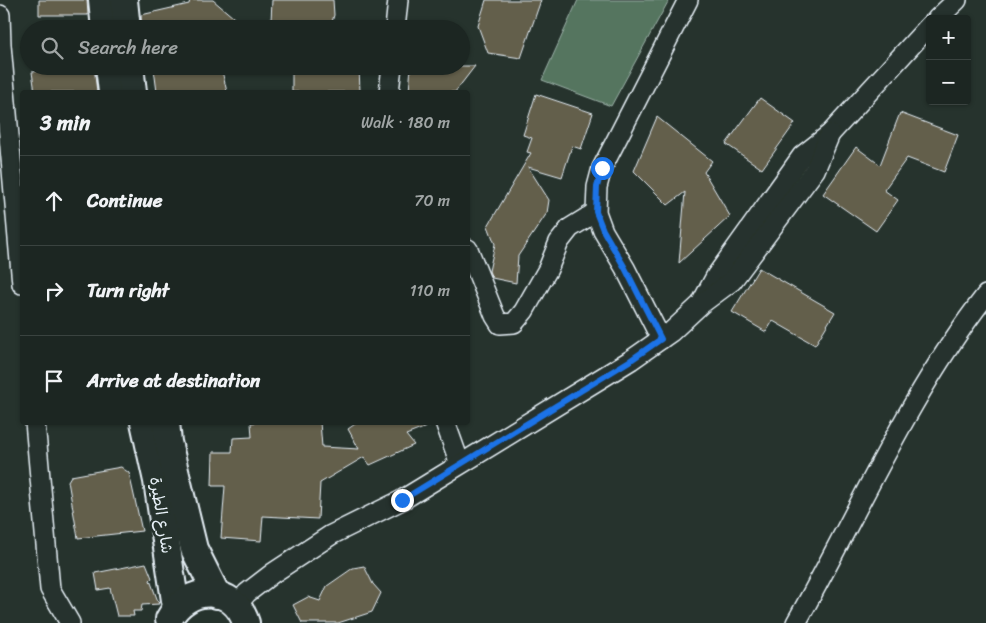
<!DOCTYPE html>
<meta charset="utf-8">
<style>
:root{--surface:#1c2622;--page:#252e2a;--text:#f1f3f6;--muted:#a0a5a5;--line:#3a4340}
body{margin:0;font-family:Sriracha,"Playpen Sans Arabic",sans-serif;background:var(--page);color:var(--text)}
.controls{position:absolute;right:15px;top:15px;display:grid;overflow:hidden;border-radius:5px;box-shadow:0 1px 4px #0004}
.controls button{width:45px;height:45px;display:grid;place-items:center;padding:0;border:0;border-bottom:1px solid var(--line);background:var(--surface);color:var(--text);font:25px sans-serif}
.stop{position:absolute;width:15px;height:15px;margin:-11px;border:4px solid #1a73e8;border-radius:50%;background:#fff}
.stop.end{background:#1a73e8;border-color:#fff;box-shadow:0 1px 5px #0008}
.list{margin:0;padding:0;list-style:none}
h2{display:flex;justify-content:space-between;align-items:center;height:65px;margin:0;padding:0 20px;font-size:21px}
h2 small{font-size:16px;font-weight:400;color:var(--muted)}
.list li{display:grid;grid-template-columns:32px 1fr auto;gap:15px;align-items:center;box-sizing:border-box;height:90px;padding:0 20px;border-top:1px solid var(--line)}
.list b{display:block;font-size:19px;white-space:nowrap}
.list em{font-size:16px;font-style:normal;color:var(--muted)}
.icon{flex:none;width:28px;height:28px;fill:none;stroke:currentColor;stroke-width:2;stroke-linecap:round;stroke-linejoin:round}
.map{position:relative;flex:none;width:986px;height:623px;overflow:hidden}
.search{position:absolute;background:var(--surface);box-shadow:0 1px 4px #0004;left:20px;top:20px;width:450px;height:55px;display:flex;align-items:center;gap:12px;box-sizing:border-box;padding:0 18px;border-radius:28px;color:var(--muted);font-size:19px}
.panel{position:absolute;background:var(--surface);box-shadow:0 1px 4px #0004;left:20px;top:90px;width:450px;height:335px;border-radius:5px}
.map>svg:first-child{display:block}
</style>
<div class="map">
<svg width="986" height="623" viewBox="0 0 986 623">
<rect width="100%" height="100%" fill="#26332d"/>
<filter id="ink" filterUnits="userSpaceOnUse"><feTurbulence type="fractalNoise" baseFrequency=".02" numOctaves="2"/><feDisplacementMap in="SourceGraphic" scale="10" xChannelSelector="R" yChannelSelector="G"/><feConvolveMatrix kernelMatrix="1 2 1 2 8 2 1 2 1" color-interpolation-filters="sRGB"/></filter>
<g filter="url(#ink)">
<path fill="#55755e" stroke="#9eb3ab" d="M578,0H669L611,106L542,80Z"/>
<g fill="#635e4c" stroke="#e8f1f8">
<path d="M39,0H87L88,15H39Z"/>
<path d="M190,0H213L247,29H142L141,15L189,4Z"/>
<path d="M272,0H333L334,15L330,29H304L271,21Z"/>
<path d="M486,0H541L521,58L488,53L478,26Z"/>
<path d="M76,66H94L97,92H35L32,72Z"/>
<path d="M176,66H219L222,71L227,92H157L154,69Z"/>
<path d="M292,66H359L360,92H292Z"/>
<path d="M411,66H475L455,92H409Z"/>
<path d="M536,94L593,113L581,149L572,146L562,177L528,167L549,200L547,213L518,256L516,283L492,278L489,271L495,244L488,226L531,153L527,152L532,138L523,135Z"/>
<path d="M760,98L795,123L762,169L726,144Z"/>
<path d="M900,113L958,135L944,172L907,158L884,190L898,200L876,231L823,194L856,147L880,165Z"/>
<path d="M657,117L712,161L704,172L730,216L679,263L685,192L668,205L634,171Z"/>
<path d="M759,268L835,312L815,345L773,321L766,332L732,312Z"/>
<path d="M261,422H320L322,447L359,449L348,429L358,422L434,424L406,435L414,445L370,465L364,457L320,483L318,519L263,516L261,541L221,538L225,486H212L213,452H232L233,438L252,437L251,423Z"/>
<path d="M121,467L129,473L142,531L78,538L68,481L71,476Z"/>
<path d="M146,563L152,578L150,580L159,604L142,605L141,611H133L134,616H117L110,588L98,590L95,573Z"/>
<path d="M364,566L373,584L381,593L372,612L338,623H302L293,605L308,597L320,601L327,586L353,568Z"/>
</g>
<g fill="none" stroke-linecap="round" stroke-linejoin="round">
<g stroke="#e8f1f8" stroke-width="22">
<g id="street">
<path d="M0,15L1,45L22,284"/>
<path d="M937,19L957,0"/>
<path d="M395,29L398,0"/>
<path d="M389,92L392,66"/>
<path d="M468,249L495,316L500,324L514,323L524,311L548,269L559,242L570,228L596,212"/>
<path d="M703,300L716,276L802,156L830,134L930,25"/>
<path d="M661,339L625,268L603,231L596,212L597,187L602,168L688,0"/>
<path d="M35,422L50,589L70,623"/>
<path d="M445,422L460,464"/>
<path d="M236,606L247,593L273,573L331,535L402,500L631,360L671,332L701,304L732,281L815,170L830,134"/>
<path d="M796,623C858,513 908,395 986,295"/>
</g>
</g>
<g stroke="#e8f1f8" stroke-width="30">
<g id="secondary">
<path d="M102,0L105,29"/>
<path d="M124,0L127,29"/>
<path d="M109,66L112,92"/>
<path d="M130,66L133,92"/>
<path d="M144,422L157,481L176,607"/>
<path d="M166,422L168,442L194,549L217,595"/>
<path d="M169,619C187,585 234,584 246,623"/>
</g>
</g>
<use href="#street" stroke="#26332d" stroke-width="19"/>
<use href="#secondary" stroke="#26332d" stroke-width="26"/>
</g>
</g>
<g fill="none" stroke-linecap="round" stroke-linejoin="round" filter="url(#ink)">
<path stroke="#1a73e8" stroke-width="6" d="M402,500L631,360L661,339L625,268L603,230L596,212L597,187L602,168"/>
</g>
<g text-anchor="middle" stroke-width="5" stroke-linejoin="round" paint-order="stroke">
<g font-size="16" fill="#e8f1f8" stroke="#26332d">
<text transform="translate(162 515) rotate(81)" y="6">شارع الطيرة</text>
</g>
</g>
</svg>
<div class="controls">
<button>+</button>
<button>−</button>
</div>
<div class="stop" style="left:602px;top:168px"></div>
<div class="stop end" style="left:402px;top:500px"></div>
<div class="search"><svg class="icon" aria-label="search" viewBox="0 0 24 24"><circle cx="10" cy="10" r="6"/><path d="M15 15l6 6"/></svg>Search here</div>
<section class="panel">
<h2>3 min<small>Walk · 180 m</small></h2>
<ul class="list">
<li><svg class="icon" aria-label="ahead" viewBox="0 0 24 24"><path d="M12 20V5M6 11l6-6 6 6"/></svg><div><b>Continue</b></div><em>70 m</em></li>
<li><svg class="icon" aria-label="right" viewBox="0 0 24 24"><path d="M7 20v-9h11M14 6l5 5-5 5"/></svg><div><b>Turn right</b></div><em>110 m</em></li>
<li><svg class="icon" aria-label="arrive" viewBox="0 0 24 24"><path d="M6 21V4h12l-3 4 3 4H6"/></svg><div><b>Arrive at destination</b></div></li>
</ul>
</section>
</div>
